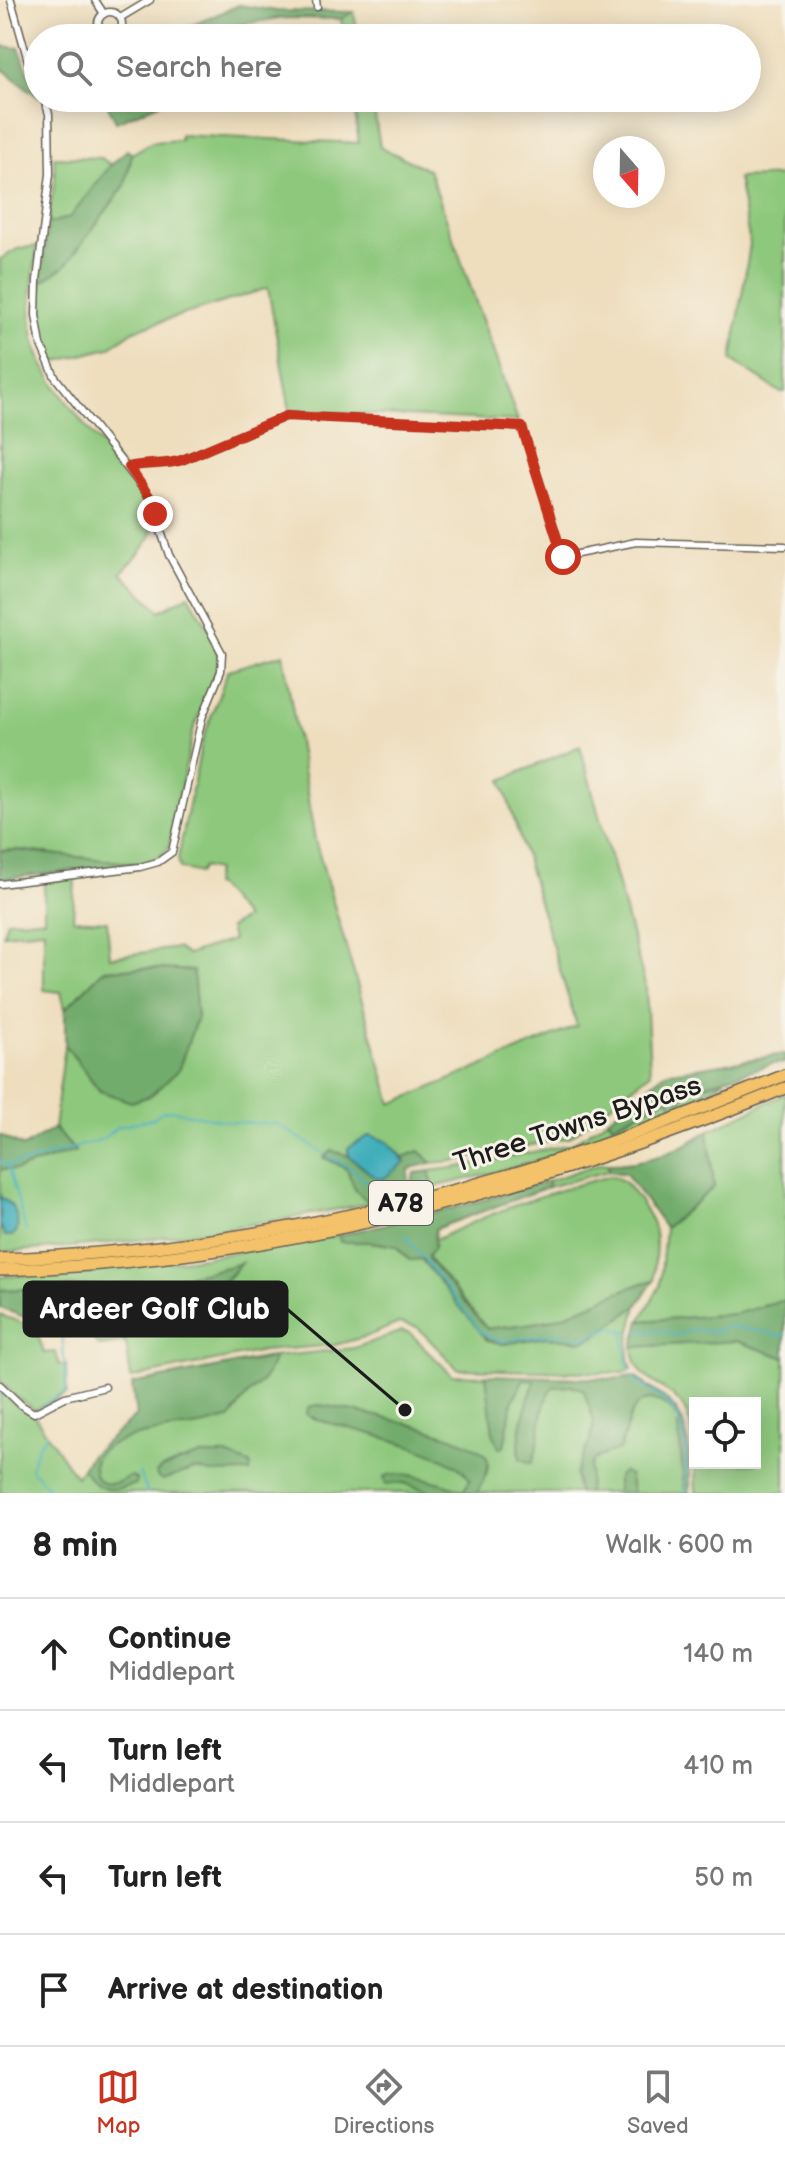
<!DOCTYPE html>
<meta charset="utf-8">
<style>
:root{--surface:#fff;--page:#f6f6f6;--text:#222;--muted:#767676;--line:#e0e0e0;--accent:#c8321e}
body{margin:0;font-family:"Balsamiq Sans",sans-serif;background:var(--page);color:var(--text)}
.controls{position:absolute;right:24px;bottom:24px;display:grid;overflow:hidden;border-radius:0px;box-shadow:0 4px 20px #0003}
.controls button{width:72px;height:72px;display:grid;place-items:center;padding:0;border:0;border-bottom:2px solid var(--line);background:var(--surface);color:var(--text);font:40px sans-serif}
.compass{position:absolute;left:593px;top:136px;width:72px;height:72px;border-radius:50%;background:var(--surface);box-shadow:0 4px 20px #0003;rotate:160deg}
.stop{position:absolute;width:24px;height:24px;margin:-18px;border:6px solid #c8321e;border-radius:50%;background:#fff}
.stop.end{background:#c8321e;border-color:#fff;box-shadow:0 2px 8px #0008}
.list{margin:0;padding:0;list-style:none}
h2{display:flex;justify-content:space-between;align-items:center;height:104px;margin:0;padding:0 32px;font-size:34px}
h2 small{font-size:26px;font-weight:400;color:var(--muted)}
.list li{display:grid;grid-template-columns:52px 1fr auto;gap:24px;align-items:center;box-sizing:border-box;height:112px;padding:0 32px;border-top:2px solid var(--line)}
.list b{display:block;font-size:30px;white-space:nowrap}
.list p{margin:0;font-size:26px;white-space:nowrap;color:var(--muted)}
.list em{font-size:26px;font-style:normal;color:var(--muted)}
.icon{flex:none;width:44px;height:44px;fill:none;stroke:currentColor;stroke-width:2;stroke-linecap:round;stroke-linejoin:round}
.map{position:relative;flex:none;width:785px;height:1493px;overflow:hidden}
.search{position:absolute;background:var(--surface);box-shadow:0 4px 20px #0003;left:24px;right:24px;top:24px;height:88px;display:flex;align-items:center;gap:20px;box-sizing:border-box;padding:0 28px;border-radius:44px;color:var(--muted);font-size:30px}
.sheet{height:552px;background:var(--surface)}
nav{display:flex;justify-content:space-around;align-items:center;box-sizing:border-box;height:112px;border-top:2px solid var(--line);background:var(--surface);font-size:22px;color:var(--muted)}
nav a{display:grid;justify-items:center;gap:4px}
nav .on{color:var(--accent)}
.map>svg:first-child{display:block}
</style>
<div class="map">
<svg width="785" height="1493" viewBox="0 0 785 1493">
<rect width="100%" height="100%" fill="#f7f3e8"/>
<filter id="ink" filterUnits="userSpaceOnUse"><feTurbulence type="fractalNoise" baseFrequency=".0125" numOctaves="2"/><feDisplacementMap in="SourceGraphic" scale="16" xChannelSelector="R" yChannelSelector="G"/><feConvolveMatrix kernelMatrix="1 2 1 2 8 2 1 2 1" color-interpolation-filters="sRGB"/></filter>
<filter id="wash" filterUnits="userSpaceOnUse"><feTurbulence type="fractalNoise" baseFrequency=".006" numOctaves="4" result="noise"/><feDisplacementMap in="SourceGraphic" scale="32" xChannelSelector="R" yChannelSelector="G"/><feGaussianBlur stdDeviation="1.8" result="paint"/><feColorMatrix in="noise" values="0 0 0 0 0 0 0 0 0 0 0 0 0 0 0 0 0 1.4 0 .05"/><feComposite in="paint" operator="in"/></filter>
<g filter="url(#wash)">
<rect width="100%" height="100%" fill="#eedebe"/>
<g fill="#8dc87c" stroke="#54724c" stroke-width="2">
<path d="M353,12L360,38H344L341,19Z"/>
<path d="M353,98H372L380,147L429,170L518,421L290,411L268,288L134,330L109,348L54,362C40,331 40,316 41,282L65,266L125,185L132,154L152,142L180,140V135L359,143Z"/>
<path d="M54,157L101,158L111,165L70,217L48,224L55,178Z"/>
<path d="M785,176V392H780L732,360L750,244L738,178Z"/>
<path d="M37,246C33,280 26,317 37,350C47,378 69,405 87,428C105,450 157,498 153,528C150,545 132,561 121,573L160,611L189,595C201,617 219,639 219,665L193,731L168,849L157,858L139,864L16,850L0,851V259L18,249Z"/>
<path d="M283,654L315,840L392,1104L577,1026L502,780L580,746L646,988L650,1073L570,1137L454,1161L432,1163L420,1151L403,1157L388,1142L348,1148L349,1156L332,1151L325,1158L347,1169L355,1190L370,1203C248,1227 125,1245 0,1252V1169L17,1170L75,1151L54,1128L65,1045L100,1091L193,971L141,968L104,970L65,1009L61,992L44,990V930L3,934L7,920L44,919V882L75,878L73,919L107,921L110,957L177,948L187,955L232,940L229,928L245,918L218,887L213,885L216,870L203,867L199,873L180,868L178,858L202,742L228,670Z"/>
<path d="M725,1080C705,1095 683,1104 661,1115C588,1148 511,1170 433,1187L429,1171L459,1167L571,1144L608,1119L614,1125L669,1098L672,1105L680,1102L689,1090Z"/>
<path d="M785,1094V1300L735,1314L640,1321L660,1286L665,1228L714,1187L708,1131Z"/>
<path d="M601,1163L608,1164V1171L548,1187V1181Z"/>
<path d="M610,1176C623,1179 627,1184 635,1195C663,1232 655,1237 654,1280C617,1289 585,1310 549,1320C529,1325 507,1326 487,1329L429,1259L428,1256L434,1248L433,1241C489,1213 549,1191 610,1176Z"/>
<path d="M339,1235L341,1242H371L396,1246L409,1260L421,1259L487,1340L503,1344L546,1337L583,1341L592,1338L637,1306C632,1328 624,1348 632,1369L623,1373L458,1369L417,1327L399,1323L368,1336L335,1345L263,1351L131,1378L122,1315C175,1316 207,1307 240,1264C162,1287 81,1287 0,1290V1277C114,1270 226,1257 339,1235Z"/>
<path d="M0,1315C29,1326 35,1321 44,1353L56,1352L59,1365H66L67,1394L35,1410L15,1396L0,1381Z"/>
<path d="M86,1315L121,1319L124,1343L99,1346L84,1326Z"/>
<path d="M402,1331L410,1333L452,1375L613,1379L635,1376L671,1404L682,1420L686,1493H0V1390L17,1406L34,1415L76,1477L91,1455L136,1416L132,1384L264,1358L354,1348Z"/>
<path d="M737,1341L785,1358V1493H696L695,1463H755V1403H695V1460C693,1443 693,1424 684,1409C668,1382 635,1385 633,1347Z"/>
</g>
<g fill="#72ac6c" stroke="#476444" stroke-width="2">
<path d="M239,5L277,11L353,12L341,19L281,18L230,26L198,38H172L183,29Z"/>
<path d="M0,46L19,48L38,97L0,67Z"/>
<path d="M104,98H163L159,104L116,122Z"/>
<path d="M127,150L132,154L125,185L65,266L41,282L48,224L70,217L111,165Z"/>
<path d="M16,850L139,864L0,879V851Z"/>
<path d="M141,968L193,971L197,1017L178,1071L150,1096L131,1102L100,1091L65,1045V1009L104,970Z"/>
<path d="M785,1054V1063L772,1064L689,1089L680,1102L672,1106L669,1098L613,1125L608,1119L665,1073Z"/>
<path d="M54,1128L75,1151L17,1170L0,1169V1135L24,1147Z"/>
<path d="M708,1131L714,1187L665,1228L626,1174L608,1171V1164C646,1164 677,1152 708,1131Z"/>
<path d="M332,1151L349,1156L375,1177L405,1162L403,1157L420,1151L432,1163L414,1167L409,1170L407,1193L370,1203L355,1190L347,1169L324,1157Z"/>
<path d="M429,1171L433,1187L414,1191L412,1181L415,1173Z"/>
<path d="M548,1181V1187L435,1229L434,1248L428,1255V1259L487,1329C507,1326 529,1325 549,1320C585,1310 617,1289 654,1280L637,1306L592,1338L583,1341L546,1337L503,1344L487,1340L422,1259L409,1260L396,1246L371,1242H340L339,1235L462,1206Z"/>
<path d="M241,1263L212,1295L176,1312L122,1315L70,1310L41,1314V1323L0,1308V1290C81,1287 163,1287 241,1263Z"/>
<path d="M785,1300V1358L737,1341L633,1347L640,1321L735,1314Z"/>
<path d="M274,1357C264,1385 262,1379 245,1398C239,1405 236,1412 229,1419C219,1421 209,1425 199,1426C177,1430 92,1435 94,1466C95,1492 117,1484 131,1476L136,1479V1484C109,1493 98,1493 82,1468L91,1455L136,1416L132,1384Z"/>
<path d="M486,1375L613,1379L635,1376C645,1387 659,1393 670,1403C693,1426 689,1463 690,1493H685L678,1426L681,1422C672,1411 667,1401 651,1400C627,1400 628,1433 619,1450C585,1460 591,1459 588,1493H578L575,1474L590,1441L594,1422L584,1390L574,1386L553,1387C536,1412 544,1437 532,1463L520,1459C516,1434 526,1404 535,1381L523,1380L512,1403L504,1447L499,1448L493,1433Z"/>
<path d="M318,1405C347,1408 476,1435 487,1458C492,1468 481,1484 477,1493H433L404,1483L386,1484L384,1477C399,1467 446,1485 464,1490L470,1480C456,1451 350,1429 318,1420L306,1414L309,1407Z"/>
<path d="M201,1455H227L251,1465L250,1472L211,1473L195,1469L163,1480L158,1478L156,1473L162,1468Z"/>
<path d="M623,1472L629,1475L633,1493H617V1477Z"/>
</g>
<g fill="#3faebb" stroke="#2e656c" stroke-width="2">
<path d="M370,1135L388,1142L405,1162L383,1179L375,1177L349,1156L348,1148Z"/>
<path d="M0,1197C14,1203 19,1217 17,1231L12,1236H5L0,1225Z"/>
</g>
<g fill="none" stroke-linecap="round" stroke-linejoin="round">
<g stroke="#3faebb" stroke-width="2">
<path d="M329,1157L351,1168L370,1185"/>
<path d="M0,1162L8,1165L27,1162L103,1139L117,1127L154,1118L161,1112L170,1110L230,1122L277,1124L325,1154"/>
<path d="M8,1166L26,1230"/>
<path d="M406,1236L481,1332L499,1341L559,1334L586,1338L609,1328L628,1331"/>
<path d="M638,1331H660L677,1335L697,1329L711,1332L731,1326L782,1336L785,1334"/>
<path d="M624,1333L626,1361L630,1370"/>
<path d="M632,1376C642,1388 656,1393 667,1403C691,1425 685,1464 685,1493"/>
<path d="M43,1405L65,1392L66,1388L62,1330L70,1320L58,1294"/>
<path d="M46,1435L37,1448L31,1469L53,1493"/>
<path d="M139,1473L148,1493"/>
</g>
</g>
</g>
<g filter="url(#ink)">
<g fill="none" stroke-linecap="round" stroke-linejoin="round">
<g stroke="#666055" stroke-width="9">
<g id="street">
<path d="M11,0L30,68L38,87"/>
<path d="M95,0L104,14"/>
<path d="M316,0L317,7"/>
<circle cx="110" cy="24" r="12"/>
<path d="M120,18L150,0"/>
<path d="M129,467C147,462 165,466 182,460L286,416L522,427L563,557L636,542L785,546"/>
<path d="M0,884L140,867L158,862L172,852L202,718L221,671L222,653L169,555L149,496L55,377L41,345L36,315L37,280L50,174L49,114L44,98"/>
<path d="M0,1385L21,1405L34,1413L65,1397L105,1387"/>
</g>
</g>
<g stroke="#666055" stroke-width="14">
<g id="highway">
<path d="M0,1259C192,1252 387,1216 570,1156C643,1132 714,1104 785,1075"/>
<path d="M0,1270C271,1262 536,1190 785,1088"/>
</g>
</g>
<use href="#street" stroke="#fff" stroke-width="6"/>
<use href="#highway" stroke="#f3c26a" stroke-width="11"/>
</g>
</g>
<g fill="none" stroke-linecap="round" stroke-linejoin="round" filter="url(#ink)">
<path stroke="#c8321e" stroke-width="10" d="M155,514L149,496L129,467C147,462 164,466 182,460L286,416L522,427L563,557"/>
</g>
<g text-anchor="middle" stroke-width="6" stroke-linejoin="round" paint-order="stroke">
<rect fill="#f7f3e8" stroke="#5e5c59" stroke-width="2" x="369" y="1181" width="64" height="44" rx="6"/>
<g font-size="26" font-weight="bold" fill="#1c1c1c">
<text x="401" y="1212">A78</text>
</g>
<g font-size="28" fill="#1c1c1c" stroke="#f7f3e8">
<text transform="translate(577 1123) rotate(-18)" y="10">Three Towns Bypass</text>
</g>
</g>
<path fill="none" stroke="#1c1c1c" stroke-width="3" d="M405 1410L287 1309"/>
<circle fill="#1c1c1c" stroke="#f7f3e8" stroke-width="3" cx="405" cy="1410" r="8"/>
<rect fill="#1c1c1c" stroke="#1c1c1c" stroke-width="3" x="24" y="1282" width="263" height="54" rx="8"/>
<g font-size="30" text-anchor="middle" font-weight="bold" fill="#fff">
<text x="155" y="1319">Ardeer Golf Club</text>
</g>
</svg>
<div class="controls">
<button><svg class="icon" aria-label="locate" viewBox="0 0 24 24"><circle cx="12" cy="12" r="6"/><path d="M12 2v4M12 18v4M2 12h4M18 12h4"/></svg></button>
</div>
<svg class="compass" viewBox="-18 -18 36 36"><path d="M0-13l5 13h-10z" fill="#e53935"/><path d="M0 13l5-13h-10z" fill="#767676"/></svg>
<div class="stop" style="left:563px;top:557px"></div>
<div class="stop end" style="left:155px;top:514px"></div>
<div class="search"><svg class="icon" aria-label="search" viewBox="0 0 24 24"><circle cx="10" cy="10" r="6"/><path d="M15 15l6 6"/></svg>Search here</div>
</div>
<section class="sheet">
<h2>8 min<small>Walk · 600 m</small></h2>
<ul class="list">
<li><svg class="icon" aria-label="ahead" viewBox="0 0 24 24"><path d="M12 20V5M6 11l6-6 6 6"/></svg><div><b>Continue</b><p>Middlepart</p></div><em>140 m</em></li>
<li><svg class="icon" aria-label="left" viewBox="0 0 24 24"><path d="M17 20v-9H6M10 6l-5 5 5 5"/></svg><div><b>Turn left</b><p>Middlepart</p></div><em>410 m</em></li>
<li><svg class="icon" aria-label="left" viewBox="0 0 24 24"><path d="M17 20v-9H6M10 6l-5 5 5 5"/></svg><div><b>Turn left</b></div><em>50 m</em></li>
<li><svg class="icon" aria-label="arrive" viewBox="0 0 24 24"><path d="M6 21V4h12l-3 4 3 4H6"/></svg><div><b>Arrive at destination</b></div></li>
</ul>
</section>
<nav>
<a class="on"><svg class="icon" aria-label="map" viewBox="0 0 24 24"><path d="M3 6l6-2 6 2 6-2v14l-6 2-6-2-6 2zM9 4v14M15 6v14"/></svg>Map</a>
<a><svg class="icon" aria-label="directions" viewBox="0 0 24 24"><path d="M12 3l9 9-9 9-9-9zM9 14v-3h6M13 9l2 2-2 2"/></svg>Directions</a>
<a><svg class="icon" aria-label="saved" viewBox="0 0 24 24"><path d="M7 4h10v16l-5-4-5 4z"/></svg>Saved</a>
</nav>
